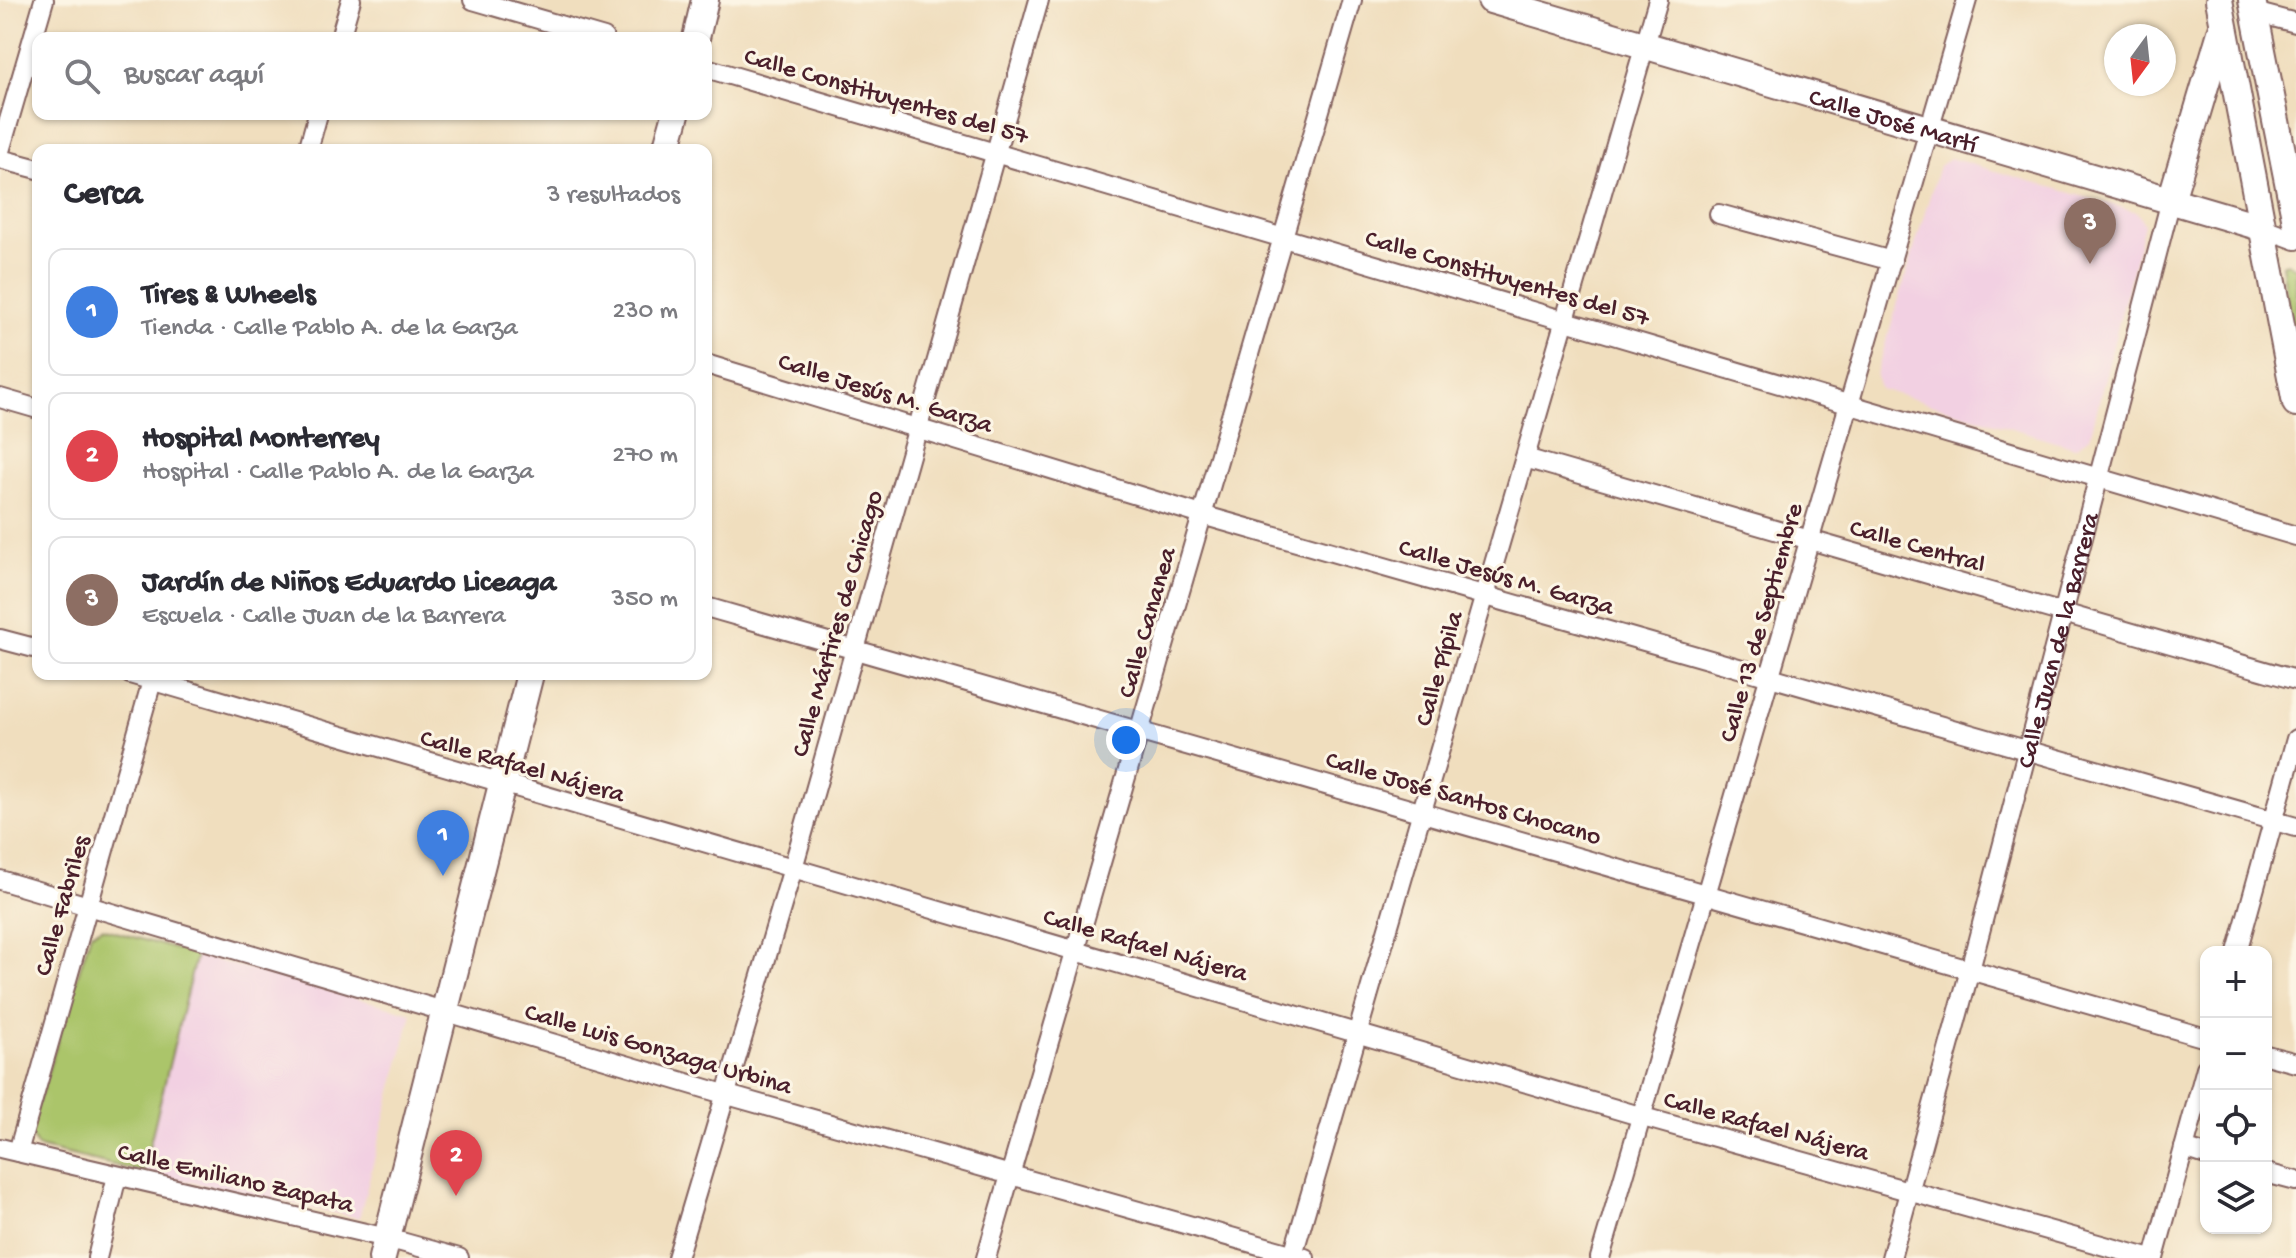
<!DOCTYPE html>
<html lang="es">
<meta charset="utf-8">
<style>
:root{--surface:#fff;--page:#f7f7f7;--text:#2b2b33;--muted:#7c7c81;--line:#e1e1e2;--accent:#1a73e8}
body{margin:0;font-family:"Gochi Hand",sans-serif;background:var(--page);color:var(--text)}
.controls{position:absolute;right:24px;bottom:24px;display:grid;overflow:hidden;border-radius:16px;box-shadow:0 2px 6px #0004}
.controls button{width:72px;height:72px;display:grid;place-items:center;padding:0;border:0;border-bottom:2px solid var(--line);background:var(--surface);color:var(--text);font:40px sans-serif}
.compass{position:absolute;left:2104px;top:24px;width:72px;height:72px;border-radius:50%;background:var(--surface);box-shadow:0 2px 6px #0004;rotate:195deg}
.you{position:absolute;left:1126px;top:740px;width:28px;height:28px;margin:-20px;border:6px solid #fff;border-radius:50%;background:#1a73e8;box-shadow:0 0 0 12px #1a73e833}
.badge{display:grid;place-items:center;width:52px;height:52px;border-radius:50%;background:var(--accent);color:#fff;font-size:26px;font-weight:700}
.pin{position:absolute;translate:-50% -66px;filter:drop-shadow(0 2px 4px #0008)}
.pin::after{content:'';position:absolute;top:42px;width:28px;height:24px;background:inherit;clip-path:polygon(0 0,100% 0,50% 100%)}
.list{margin:0;padding:0;list-style:none}
h2{display:flex;justify-content:space-between;align-items:center;height:104px;margin:0;padding:0 32px;font-size:34px}
h2 small{font-size:26px;font-weight:400;color:var(--muted)}
.list li{display:grid;grid-template-columns:52px 1fr auto;gap:24px;align-items:center;box-sizing:border-box;height:128px;margin:0 16px 16px;padding:0 16px;border:2px solid var(--line);border-radius:16px}
.list b{display:block;font-size:30px;white-space:nowrap}
.list p{margin:0;font-size:26px;white-space:nowrap;color:var(--muted)}
.list em{font-size:26px;font-style:normal;color:var(--muted)}
.icon{flex:none;width:44px;height:44px;fill:none;stroke:currentColor;stroke-width:2;stroke-linecap:round;stroke-linejoin:round}
.map{position:relative;flex:none;width:2296px;height:1258px;overflow:hidden}
.search{position:absolute;background:var(--surface);box-shadow:0 2px 6px #0004;left:32px;top:32px;width:680px;height:88px;display:flex;align-items:center;gap:20px;box-sizing:border-box;padding:0 28px;border-radius:16px;color:var(--muted);font-size:30px}
.panel{position:absolute;background:var(--surface);box-shadow:0 2px 6px #0004;left:32px;top:144px;width:680px;height:536px;border-radius:16px}
.map>svg:first-child{display:block}
</style>
<div class="map">
<svg width="2296" height="1258" viewBox="0 0 2296 1258">
<rect width="100%" height="100%" fill="#fcf5e5"/>
<filter id="ink" filterUnits="userSpaceOnUse"><feTurbulence type="fractalNoise" baseFrequency=".0125" numOctaves="2"/><feDisplacementMap in="SourceGraphic" scale="16" xChannelSelector="R" yChannelSelector="G"/><feConvolveMatrix kernelMatrix="1 2 1 2 8 2 1 2 1" color-interpolation-filters="sRGB"/></filter>
<filter id="wash" filterUnits="userSpaceOnUse"><feTurbulence type="fractalNoise" baseFrequency=".006" numOctaves="4" result="noise"/><feDisplacementMap in="SourceGraphic" scale="32" xChannelSelector="R" yChannelSelector="G"/><feGaussianBlur stdDeviation="1.8" result="paint"/><feColorMatrix in="noise" values="0 0 0 0 0 0 0 0 0 0 0 0 0 0 0 0 0 1.4 0 .05"/><feComposite in="paint" operator="in"/></filter>
<g filter="url(#wash)">
<rect width="100%" height="100%" fill="#f0debe"/>
<g fill="#f2d0e2">
<path d="M1950,158L2137,212L2144,224L2090,437L2075,447L1880,389L1876,375L1939,166Z"/>
<path d="M196,955L412,1013L359,1218L143,1172Z"/>
</g>
<g fill="#abc56a" stroke="#7a724a" stroke-width="2">
<path d="M2287,263L2296,268V353L2282,265Z"/>
<path d="M102,928L196,955L143,1172L38,1147L29,1133L91,933Z"/>
</g>
</g>
<g filter="url(#ink)">
<g fill="none" stroke-linecap="round" stroke-linejoin="round">
<g stroke="#84625e" stroke-width="22">
<g id="street">
<path d="M473,0L604,38"/>
<path d="M2254,12L2296,23"/>
<path d="M340,38L351,0"/>
<path d="M706,68L2296,536"/>
<path d="M308,150L318,114"/>
<path d="M0,151L44,0"/>
<path d="M0,159L38,169"/>
<path d="M1719,214L1892,261"/>
<path d="M2261,227L2296,240"/>
<path d="M706,364L1202,515L2296,827"/>
<path d="M0,398L38,409"/>
<path d="M1525,458L2296,680"/>
<path d="M706,607L2206,1038"/>
<path d="M0,639L38,649"/>
<path d="M130,674L1643,1117L2148,1258"/>
<path d="M0,880L724,1094L1305,1258"/>
<path d="M2237,952L2296,739"/>
<path d="M2266,1055L2296,1063"/>
<path d="M0,1148L387,1238L459,1258"/>
<path d="M2184,1148L2206,1155"/>
<path d="M18,1152L154,674"/>
<path d="M2266,1173L2296,1181"/>
<path d="M97,1258L117,1176"/>
<path d="M677,1258L793,868L1039,0"/>
<path d="M986,1258L1352,0"/>
<path d="M1292,1258L1658,0"/>
<path d="M1600,1258L1967,0"/>
<path id="s1" d="M1891,1258L1970,970L2171,200"/>
<path d="M2154,1258L2206,1068"/>
</g>
</g>
<g stroke="#84625e" stroke-width="30">
<g id="secondary">
<path id="s2" d="M1491,0L2261,227"/>
<path d="M2219,0L2296,403"/>
<path d="M2252,0L2296,222"/>
<path d="M696,38L705,0"/>
<path d="M666,150L676,114"/>
<path d="M2171,200L2222,29"/>
<path d="M382,1258L530,674"/>
</g>
</g>
<use href="#street" stroke="#fff" stroke-width="18"/>
<use href="#secondary" stroke="#fff" stroke-width="26"/>
</g>
</g>
<g text-anchor="middle" stroke-width="6" stroke-linejoin="round" paint-order="stroke">
<g font-size="26" fill="#4a1f2b" stroke="#fcf5e5">
<text transform="translate(887 94) rotate(16)" y="9">Calle Constituyentes del 57</text>
<text dy="9" stroke="none"><textPath href="#s2" startOffset="420">Calle José Martí</textPath></text>
<text transform="translate(1508 276) rotate(16)" y="9">Calle Constituyentes del 57</text>
<text transform="translate(886 391) rotate(17)" y="9">Calle Jesús M. Garza</text>
<text transform="translate(1918 544) rotate(16)" y="9">Calle Central</text>
<text transform="translate(1507 575) rotate(16)" y="9">Calle Jesús M. Garza</text>
<text transform="translate(1145 622) rotate(-74)" y="9">Calle Cananea</text>
<text transform="translate(1759 622) rotate(-74)" y="9">Calle 13 de Septiembre</text>
<text transform="translate(835 623) rotate(-74)" y="9">Calle Mártires de Chicago</text>
<text dy="9" stroke="none"><textPath href="#s1" startOffset="640">Calle Juan de la Barrera</textPath></text>
<text transform="translate(1437 668) rotate(-74)" y="9">Calle Pípila</text>
<text transform="translate(523 764) rotate(16)" y="9">Calle Rafael Nájera</text>
<text transform="translate(1464 796) rotate(16)" y="9">Calle José Santos Chocano</text>
<text transform="translate(60 905) rotate(-74)" y="9">Calle Fabriles</text>
<text transform="translate(1146 943) rotate(16)" y="9">Calle Rafael Nájera</text>
<text transform="translate(659 1047) rotate(16)" y="9">Calle Luis Gonzaga Urbina</text>
<text transform="translate(1767 1124) rotate(15)" y="9">Calle Rafael Nájera</text>
<text transform="translate(236 1176) rotate(13)" y="9">Calle Emiliano Zapata</text>
</g>
</g>
</svg>
<div class="controls">
<button>+</button>
<button>−</button>
<button><svg class="icon" aria-label="locate" viewBox="0 0 24 24"><circle cx="12" cy="12" r="6"/><path d="M12 2v4M12 18v4M2 12h4M18 12h4"/></svg></button>
<button><svg class="icon" aria-label="layers" viewBox="0 0 24 24"><path d="M12 4l9 5-9 5-9-5zM3 14l9 5 9-5"/></svg></button>
</div>
<svg class="compass" viewBox="-18 -18 36 36"><path d="M0-13l5 13h-10z" fill="#e53935"/><path d="M0 13l5-13h-10z" fill="#7c7c81"/></svg>
<div class="you"></div>
<div class="pin badge" style="left:443px;top:876px;background:#3f7fe0">1</div>
<div class="pin badge" style="left:456px;top:1196px;background:#e0444e">2</div>
<div class="pin badge" style="left:2090px;top:264px;background:#8d6e63">3</div>
<div class="search"><svg class="icon" aria-label="search" viewBox="0 0 24 24"><circle cx="10" cy="10" r="6"/><path d="M15 15l6 6"/></svg>Buscar aquí</div>
<section class="panel">
<h2>Cerca<small>3 resultados</small></h2>
<ul class="list">
<li><span class="badge" style="background:#3f7fe0">1</span><div><b>Tires &amp; Wheels</b><p>Tienda · Calle Pablo A. de la Garza</p></div><em>230 m</em></li>
<li><span class="badge" style="background:#e0444e">2</span><div><b>Hospital Monterrey</b><p>Hospital · Calle Pablo A. de la Garza</p></div><em>270 m</em></li>
<li><span class="badge" style="background:#8d6e63">3</span><div><b>Jardín de Niños Eduardo Liceaga</b><p>Escuela · Calle Juan de la Barrera</p></div><em>350 m</em></li>
</ul>
</section>
</div>
